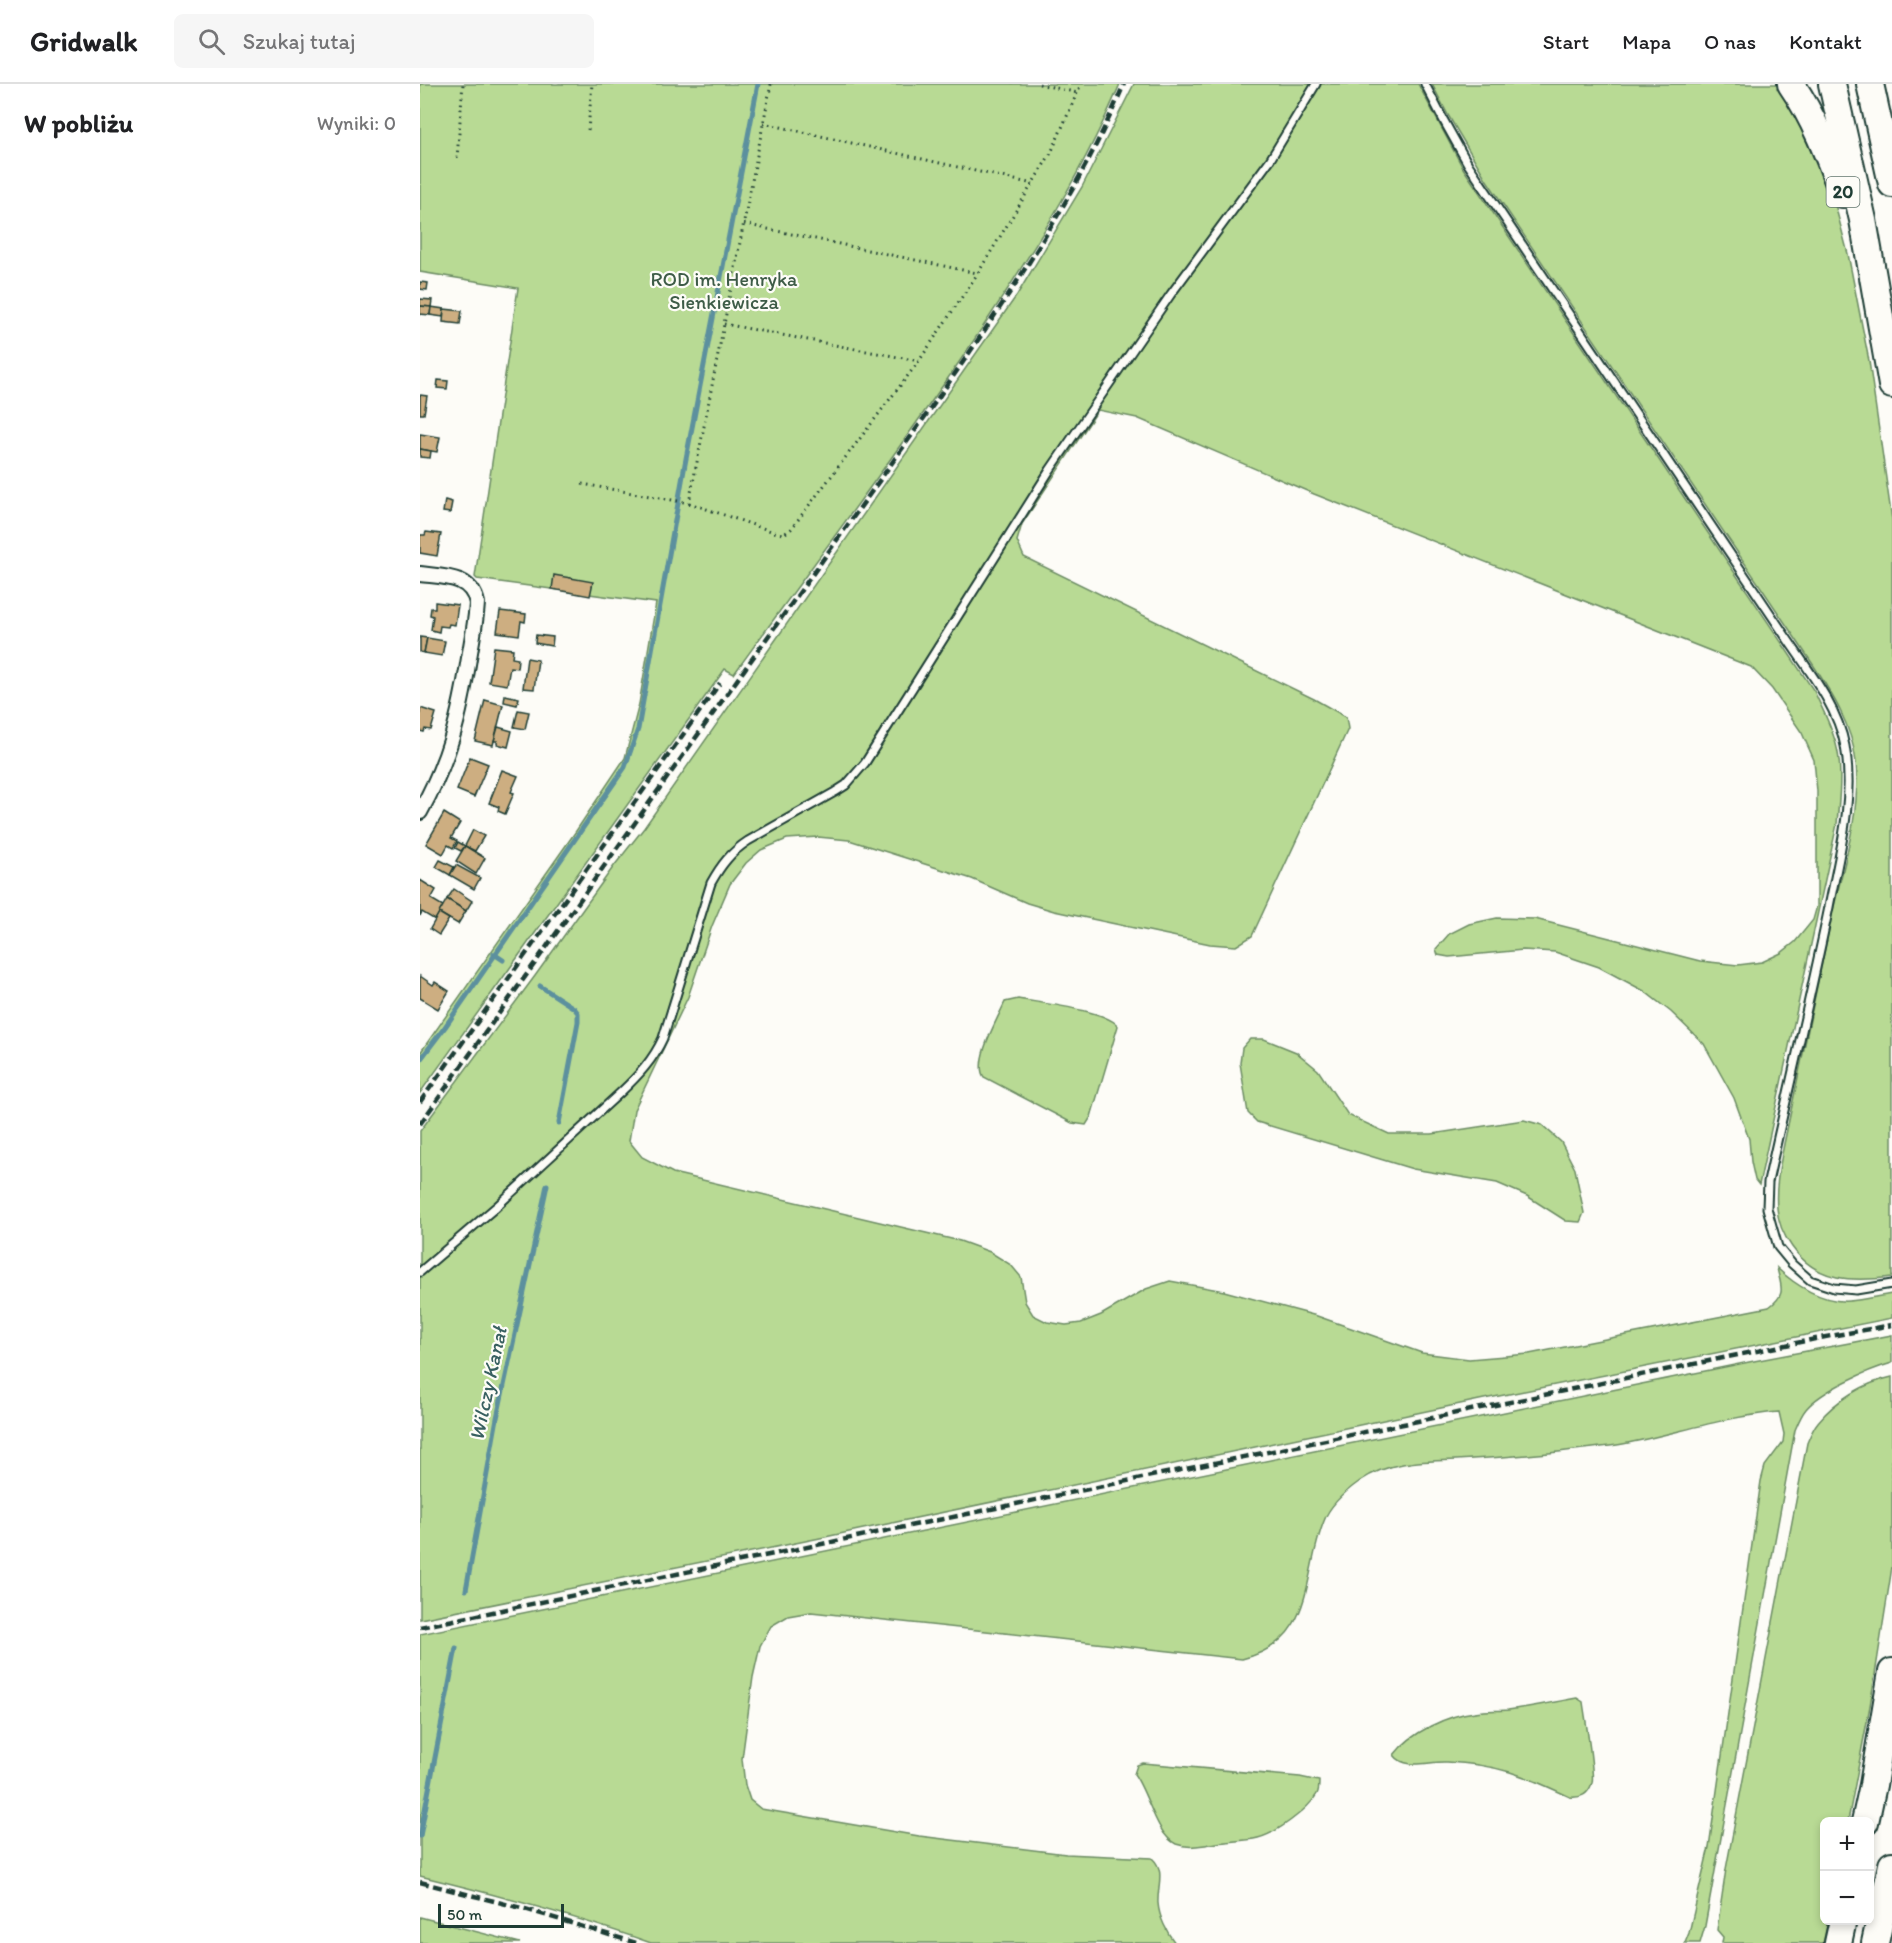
<!DOCTYPE html>
<html lang="pl">
<meta charset="utf-8">
<style>
:root{--surface:#fff;--page:#f6f6f6;--text:#202124;--muted:#757577;--line:#e0e0e0}
body{margin:0;font-family:Itim,sans-serif;background:var(--page);color:var(--text)}
.controls{position:absolute;right:18px;bottom:18px;display:grid;overflow:hidden;border-radius:9px;box-shadow:0 3px 9px #0003}
.controls button{width:54px;height:54px;display:grid;place-items:center;padding:0;border:0;border-bottom:2px solid var(--line);background:var(--surface);color:var(--text);font:30px sans-serif}
.scale{position:absolute;left:18px;bottom:15px;width:126px;box-sizing:border-box;padding-left:6px;border:3px solid #1f3d34;border-top:0;font-size:16px;line-height:21px;white-space:nowrap;color:#1f3d34;-webkit-text-stroke:4px #fdfcf7;paint-order:stroke}
.list{margin:0;padding:0;list-style:none}
h2{display:flex;justify-content:space-between;align-items:center;height:78px;margin:0;padding:0 24px;font-size:26px}
h2 small{font-size:20px;font-weight:400;color:var(--muted)}
.icon{flex:none;width:33px;height:33px;fill:none;stroke:currentColor;stroke-width:2;stroke-linecap:round;stroke-linejoin:round}
.map{position:relative;flex:none;width:1472px;height:1859px;overflow:hidden}
header{display:flex;align-items:center;gap:36px;box-sizing:border-box;height:84px;padding:0 30px;background:var(--surface);border-bottom:2px solid var(--line)}
header strong{font-size:28px}
nav{display:flex;gap:33px;margin-inline-start:auto;font-size:21px}
.search{width:420px;height:54px;background:var(--page);display:flex;align-items:center;gap:15px;box-sizing:border-box;padding:0 21px;border-radius:9px;color:var(--muted);font-size:22px}
main{display:flex}
aside{flex:1;background:var(--surface)}
.map>svg:first-child{display:block}
</style>
<header>
<strong>Gridwalk</strong>
<div class="search"><svg class="icon" aria-label="search" viewBox="0 0 24 24"><circle cx="10" cy="10" r="6"/><path d="M15 15l6 6"/></svg>Szukaj tutaj</div>
<nav><a>Start</a><a>Mapa</a><a>O nas</a><a>Kontakt</a></nav>
</header>
<main>
<aside>
<h2>W pobliżu<small>Wyniki: 0</small></h2>
<ul class="list">
</ul>
</aside>
<div class="map">
<svg width="1472" height="1859" viewBox="0 0 1472 1859">
<rect width="100%" height="100%" fill="#fdfcf7"/>
<filter id="ink" filterUnits="userSpaceOnUse"><feTurbulence type="fractalNoise" baseFrequency=".0167" numOctaves="2"/><feDisplacementMap in="SourceGraphic" scale="12" xChannelSelector="R" yChannelSelector="G"/><feConvolveMatrix kernelMatrix="1 2 1 2 8 2 1 2 1" color-interpolation-filters="sRGB"/></filter>
<g filter="url(#ink)">
<g fill="#b8da94" stroke="#6c8c64" stroke-width="1.5">
<path d="M0,0H700C657,102 595,196 533,287C462,389 387,489 314,590L305,585L0,1009V969L156,747L205,674L219,620L236,519L57,495L55,493L98,204L0,188Z"/>
<path d="M714,0H998L1043,84L1394,607C1402,624 1411,641 1416,660C1423,685 1419,714 1417,740L1339,1101L1335,1096L1331,1078L1329,1055L1314,1014L1284,960L1251,928L1224,907L1179,883L1135,868L1103,866L1029,873L1018,871L1016,865L1029,850L1049,840L1077,834L1115,835L1280,877L1318,881L1342,878L1361,869L1375,858L1393,836L1397,822V707L1394,676L1382,649L1352,605L1331,583L894,410L717,334L678,326L602,440L597,457L604,473L894,615L926,633L928,645L832,852L816,862L790,860L634,827L607,819L552,795L429,756L398,753L367,755L341,766L326,779L310,800L292,842L268,913L214,1026L209,1057L222,1073L253,1089L540,1157L570,1168L591,1181L601,1193L605,1218L613,1231L627,1238L646,1241L661,1239L681,1231L726,1205L750,1197L804,1207L897,1232L1002,1269L1049,1275L1109,1270L1349,1223C1367,1210 1361,1203 1357,1184C1375,1201 1403,1219 1429,1217C1443,1216 1458,1212 1472,1210V1234L1064,1315L405,1453L0,1535V1047L115,892L194,782L224,744L597,211L662,103Z"/>
<path d="M1012,0H1359L1377,27L1412,109L1428,170L1449,277L1472,436V1193C1433,1198 1397,1198 1372,1163C1364,1152 1358,1138 1357,1124C1355,1102 1360,1081 1364,1060C1380,984 1396,907 1412,831C1423,782 1441,730 1436,678C1432,641 1412,610 1392,579L1066,95L1028,31Z"/>
<path d="M598,915C619,919 686,926 698,942L671,1033L666,1041L652,1039L564,993C553,977 577,936 585,918Z"/>
<path d="M830,955H844L876,968L898,986L928,1031L969,1050H1012L1104,1036L1122,1041L1141,1058L1155,1085L1164,1129L1160,1138L1146,1137L1107,1112L1077,1099L993,1085L837,1038L828,1029L820,979L822,964Z"/>
<path d="M1472,1251V1279C1448,1286 1402,1306 1386,1325C1381,1331 1378,1339 1375,1346L1285,1842L1280,1859H1265L1269,1849L1289,1763L1341,1397L1345,1382L1363,1358L1364,1350L1359,1328C1306,1332 1255,1350 1203,1360C1187,1363 1170,1364 1154,1366C1115,1371 1075,1374 1036,1376C1002,1377 969,1377 940,1397C926,1407 910,1420 904,1437C882,1492 896,1557 822,1575L391,1528L368,1532L351,1542L340,1562L333,1593L322,1675L325,1701L330,1716L341,1725L499,1752L646,1770L732,1774C746,1787 737,1802 738,1819C739,1833 747,1849 755,1859H231C155,1832 78,1811 0,1792V1550L1334,1277Z"/>
<path d="M1472,1293V1483L1450,1622L1428,1737L1404,1738V1836L1408,1837L1403,1859H1302L1303,1853L1297,1846L1306,1785L1387,1359C1390,1352 1393,1344 1398,1338C1416,1316 1444,1299 1472,1293Z"/>
<path d="M1157,1614L1163,1618C1165,1633 1175,1689 1172,1699C1168,1711 1161,1714 1150,1713C1104,1691 1077,1680 1026,1678C1009,1677 986,1687 974,1671C991,1648 1028,1631 1055,1628C1066,1626 1077,1627 1088,1626C1111,1623 1134,1618 1157,1614Z"/>
<path d="M723,1679L880,1693L899,1697C899,1701 899,1707 897,1710C888,1726 855,1750 838,1754C825,1757 811,1757 797,1759C784,1761 769,1765 756,1760C736,1751 728,1709 714,1690L717,1681Z"/>
<path d="M0,1833L100,1859H0Z"/>
</g>
<g fill="none" stroke-linecap="round" stroke-linejoin="round">
<g stroke="#5c909e" stroke-width="5">
<path d="M74,870L83,876"/>
<path d="M120,902L154,924L158,929V938L139,1039"/>
<path d="M0,976L25,943L205,683L218,645L265,380L338,0"/>
<path d="M46,1506L77,1334L127,1101"/>
<path d="M0,1752L36,1564"/>
</g>
</g>
<g fill="#cdae81" stroke="#1f3d34" stroke-width="1.5">
<path d="M0,198L8,199L7,206L0,205Z"/>
<path d="M0,215L12,216L11,223L0,222Z"/>
<path d="M0,222L11,223L10,231L0,230Z"/>
<path d="M11,223L24,225L23,233L10,231Z"/>
<path d="M24,225L42,227L40,240L23,238Z"/>
<path d="M18,296L28,297L27,305L17,304Z"/>
<path d="M0,311L7,312L4,330H0Z"/>
<path d="M0,350L20,353L17,368L0,365Z"/>
<path d="M0,365L11,367L10,374L0,373Z"/>
<path d="M25,416L32,418L30,429L23,428Z"/>
<path d="M6,448L21,450L17,472L0,469V451H5Z"/>
<path d="M134,491L173,498L170,512L132,505Z"/>
<path d="M15,518L38,521L35,541L29,540L28,543L20,542L19,548L11,546L13,532L10,531L11,524H15Z"/>
<path d="M80,527L106,530L105,538L101,537L99,551L77,548Z"/>
<path d="M116,551L133,553L132,562L115,559Z"/>
<path d="M0,553L7,554L4,569L0,568Z"/>
<path d="M7,554L25,557L22,572L4,569Z"/>
<path d="M74,563L93,565L92,574L98,575L97,584L90,583L87,601L69,598Z"/>
<path d="M107,574L118,576L114,605L103,604Z"/>
<path d="M85,611L99,614L97,621L84,618Z"/>
<path d="M65,616L83,621L73,661L55,657Z"/>
<path d="M0,624L16,629L11,646L5,645L4,648L0,647Z"/>
<path d="M98,626L109,628L105,645L94,643Z"/>
<path d="M78,643L92,647L88,663L77,660V657H74Z"/>
<path d="M50,673L68,680L54,713L37,706Z"/>
<path d="M82,686L98,692L91,708L94,709L85,730L78,727L79,723L69,719Z"/>
<path d="M24,729L40,739L31,754L37,757L33,764L28,761L23,770L6,760Z"/>
<path d="M53,746L64,752L55,767L45,762Z"/>
<path d="M38,758L45,762L41,767L35,764Z"/>
<path d="M45,762L65,774L56,790L36,777Z"/>
<path d="M20,776L34,783L30,791L16,783Z"/>
<path d="M36,781L60,794L54,805L30,791Z"/>
<path d="M0,796L16,806L11,815L23,822L15,836L2,828L0,832Z"/>
<path d="M34,805L52,817L46,827L27,815Z"/>
<path d="M27,815L46,827L38,840L19,829Z"/>
<path d="M19,829L29,835L19,851L10,845Z"/>
<path d="M0,892L13,901L15,898L29,907L18,925L0,914Z"/>
</g>
<g fill="none" stroke-linecap="round" stroke-linejoin="round">
<g stroke="#1f3d34" stroke-width="11">
<g id="lane">
<path d="M1005,0L1024,37L1048,80L1362,547C1385,582 1417,620 1425,662C1435,716 1419,771 1409,823C1390,915 1368,1007 1348,1098L1347,1124L1358,1163L1372,1180L1390,1196L1414,1204L1436,1206L1472,1200"/>
<path d="M0,1188L76,1123L201,1008C219,991 233,976 243,954L291,799C301,781 311,768 328,757L415,708L426,701L445,679L630,386L751,210L850,76L896,0"/>
</g>
</g>
<g stroke="#1f3d34" stroke-width="18">
<path id="street" d="M0,490C23,493 51,491 57,519C56,537 52,556 49,574C40,632 29,676 0,728"/>
</g>
<g stroke="#1f3d34" stroke-width="30">
<g id="highway">
<path d="M1371,0C1394,33 1409,73 1423,110"/>
<path d="M1412,0L1443,136L1472,301"/>
<path d="M1450,0L1472,100"/>
<path d="M1445,1738L1453,1701L1472,1588"/>
<path d="M1418,1859L1423,1836"/>
<path d="M1455,1859L1472,1781"/>
</g>
</g>
<g stroke="#1f3d34" stroke-width="3" stroke-dasharray="1.5 4.5" stroke-linecap="butt">
<path d="M619,0L658,9"/>
<path d="M343,39L613,100"/>
<path d="M168,46L172,0"/>
<path d="M37,74L43,0"/>
<path d="M324,140L557,189"/>
<path d="M304,240L499,277"/>
<path d="M162,400L269,419L351,0"/>
<path d="M269,419L357,449L364,450L371,445L499,277L558,189L631,69L661,0"/>
</g>
<use href="#lane" stroke="#fdfcf7" stroke-width="7"/>
<use href="#street" stroke="#fdfcf7" stroke-width="14"/>
<use href="#highway" stroke="#fdfcf7" stroke-width="26"/>
<g stroke="#1f3d34" stroke-width="4.5" stroke-dasharray="9 4.5" stroke-linecap="butt">
<path d="M0,1018L300,599"/>
<path d="M0,1040L509,327C582,222 655,117 704,0"/>
<path d="M0,1543L1400,1254L1472,1241"/>
<path d="M0,1798L105,1825L216,1859"/>
</g>
</g>
</g>
<g text-anchor="middle" stroke-width="4.5" stroke-linejoin="round" paint-order="stroke">
<rect fill="#fdfcf7" stroke="#62766e" stroke-width="1.5" x="1406.5" y="93" width="33" height="30" rx="4.5"/>
<g font-size="18" font-weight="bold" fill="#1f3d34">
<text x="1423" y="114">20</text>
</g>
<g font-size="20" fill="#3e5c47" stroke="#fdfcf7">
<text x="304" y="202">ROD im. Henryka<tspan x="304" dy="23">Sienkiewicza</tspan></text>
</g>
<g font-size="21" font-style="italic" fill="#386060" stroke="#fdfcf7">
<text transform="translate(68 1300) rotate(-78)" y="7">Wilczy Kanał</text>
</g>
</g>
</svg>
<div class="controls">
<button>+</button>
<button>−</button>
</div>
<div class="scale">50 m</div>
</div>
</main>
